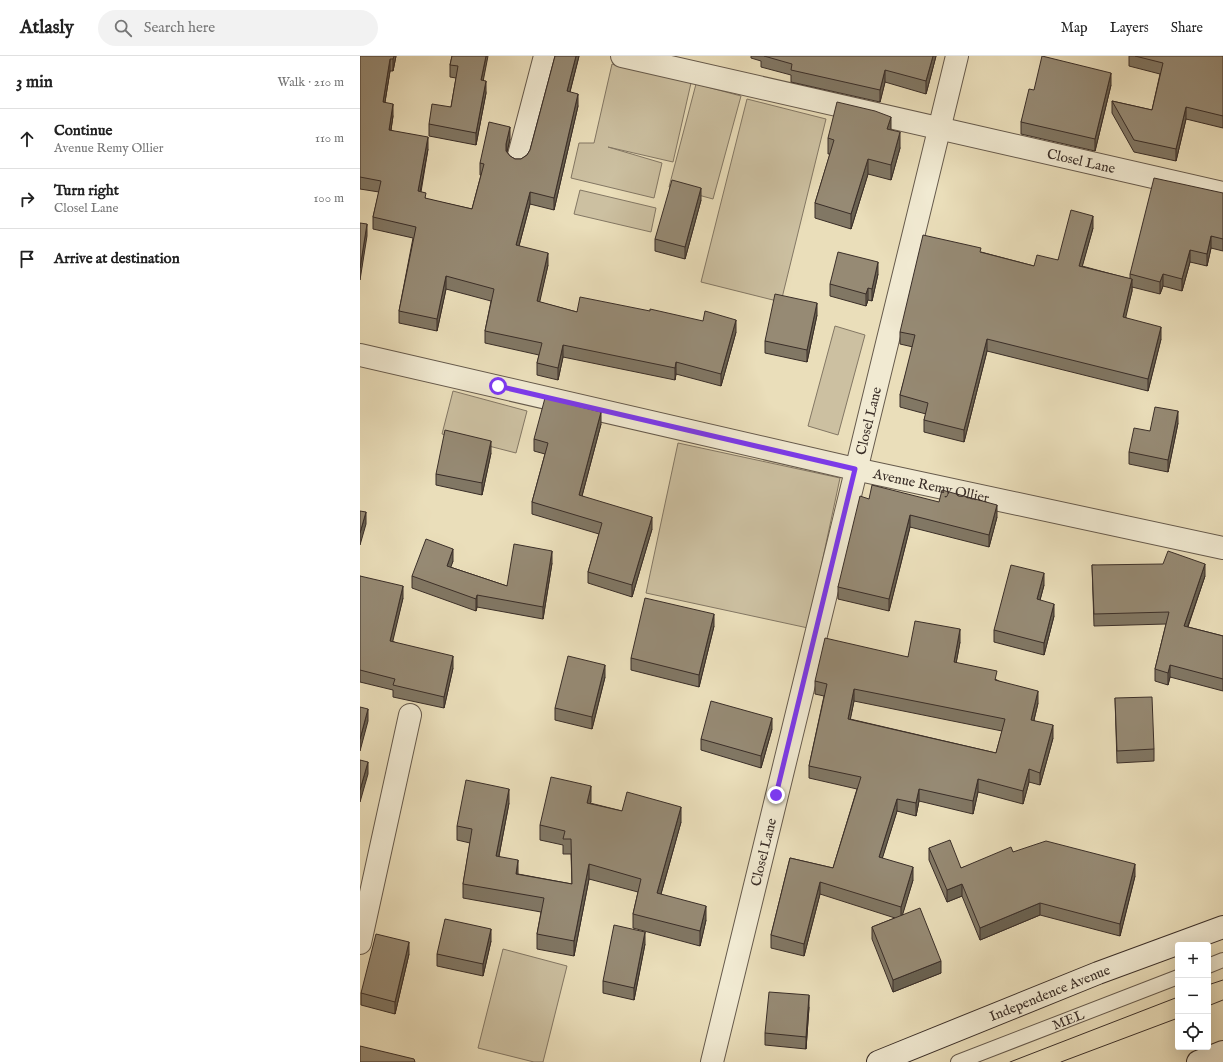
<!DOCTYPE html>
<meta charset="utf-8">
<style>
:root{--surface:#fff;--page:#f2f2f2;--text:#222;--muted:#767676;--line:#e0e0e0}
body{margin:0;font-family:"IM FELL English",serif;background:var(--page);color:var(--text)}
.controls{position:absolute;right:12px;bottom:12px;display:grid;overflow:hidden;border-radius:4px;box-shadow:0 4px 16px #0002}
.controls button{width:36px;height:36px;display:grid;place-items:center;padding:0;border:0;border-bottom:1px solid var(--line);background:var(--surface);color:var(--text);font:20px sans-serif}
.stop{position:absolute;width:12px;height:12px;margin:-9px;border:3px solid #7c3aed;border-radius:50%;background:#fff}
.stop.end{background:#7c3aed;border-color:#fff;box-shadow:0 1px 4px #0008}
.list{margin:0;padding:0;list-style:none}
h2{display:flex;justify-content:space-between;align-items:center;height:52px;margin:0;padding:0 16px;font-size:17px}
h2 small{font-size:13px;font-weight:400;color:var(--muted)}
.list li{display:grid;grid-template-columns:26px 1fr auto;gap:12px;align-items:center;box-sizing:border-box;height:60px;padding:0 16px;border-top:1px solid var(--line)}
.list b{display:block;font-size:15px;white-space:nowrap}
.list p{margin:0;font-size:13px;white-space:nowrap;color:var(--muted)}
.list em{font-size:13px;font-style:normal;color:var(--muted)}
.icon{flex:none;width:22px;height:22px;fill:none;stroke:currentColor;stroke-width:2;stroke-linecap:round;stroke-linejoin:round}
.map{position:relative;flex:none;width:863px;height:1006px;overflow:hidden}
header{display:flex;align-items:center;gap:24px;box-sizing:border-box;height:56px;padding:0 20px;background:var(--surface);border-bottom:1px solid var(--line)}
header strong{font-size:19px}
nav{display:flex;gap:22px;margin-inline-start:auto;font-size:14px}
.search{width:280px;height:36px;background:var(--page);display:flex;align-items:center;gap:10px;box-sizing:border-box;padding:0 14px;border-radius:22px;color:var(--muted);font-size:15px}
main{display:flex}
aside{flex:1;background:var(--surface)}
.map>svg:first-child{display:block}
</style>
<header>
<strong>Atlasly</strong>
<div class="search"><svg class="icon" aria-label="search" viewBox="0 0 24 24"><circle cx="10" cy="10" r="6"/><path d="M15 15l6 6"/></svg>Search here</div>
<nav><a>Map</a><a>Layers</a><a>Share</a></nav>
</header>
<main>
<aside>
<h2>3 min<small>Walk · 210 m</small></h2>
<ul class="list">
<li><svg class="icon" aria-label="ahead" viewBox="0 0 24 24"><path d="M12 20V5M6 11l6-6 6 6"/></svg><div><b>Continue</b><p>Avenue Remy Ollier</p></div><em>110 m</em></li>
<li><svg class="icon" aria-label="right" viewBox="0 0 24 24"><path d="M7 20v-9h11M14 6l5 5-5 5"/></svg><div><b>Turn right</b><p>Closel Lane</p></div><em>100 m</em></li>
<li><svg class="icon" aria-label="arrive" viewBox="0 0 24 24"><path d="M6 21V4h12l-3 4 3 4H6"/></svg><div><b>Arrive at destination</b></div></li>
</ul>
</aside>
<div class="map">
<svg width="863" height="1006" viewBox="0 0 863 1006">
<rect width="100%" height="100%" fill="#eadeba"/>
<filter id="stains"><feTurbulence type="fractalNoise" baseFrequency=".005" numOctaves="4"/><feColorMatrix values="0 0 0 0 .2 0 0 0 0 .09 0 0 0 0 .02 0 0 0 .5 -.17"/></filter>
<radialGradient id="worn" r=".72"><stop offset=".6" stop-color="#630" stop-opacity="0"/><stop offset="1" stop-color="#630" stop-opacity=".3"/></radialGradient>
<g fill="#ccc0a1" stroke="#837764">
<path d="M252,8L331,27L313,106L248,91L302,107L294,142L211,122L219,87H234Z"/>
<path d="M336,28L381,40L353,143L309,131Z"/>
<path d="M387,43L466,63L421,246L341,226Z"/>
<path d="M220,134L296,152L291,176L214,158Z"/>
<path d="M475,270L505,279L478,379L448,370Z"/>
<path d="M93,335L167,355L156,397L82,378Z"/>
<path d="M318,387L480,422L448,572L286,537Z"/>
<path d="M143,893L207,910L183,1006H174L118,992Z"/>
</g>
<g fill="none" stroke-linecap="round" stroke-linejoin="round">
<g stroke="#665a4c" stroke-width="16">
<g id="lane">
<path d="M848,910L863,904"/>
<path id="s1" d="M598,1006L818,921"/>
</g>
</g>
<g stroke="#665a4c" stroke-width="24">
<g id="street">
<path id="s2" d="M262,0L863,137"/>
<path d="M158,103L185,0"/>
<path id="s3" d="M0,299L495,413L863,492"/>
<path d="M0,887L50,659"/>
<path id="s4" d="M352,1006L597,0"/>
</g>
</g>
<g stroke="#3a2e28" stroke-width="24">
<g id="secondary">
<path id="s5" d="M518,1006L738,917L863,871"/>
<path d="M838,1006L863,996"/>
</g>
</g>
<use href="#lane" stroke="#f1ead2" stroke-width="14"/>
<use href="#street" stroke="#f1ead2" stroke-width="22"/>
<use href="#secondary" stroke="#f1ead2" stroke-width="22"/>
<g stroke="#3a2e28" stroke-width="1">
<path d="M848,929L863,924"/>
<path d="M848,950L863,944"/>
<path d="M650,1006L818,941"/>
<path d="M701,1006L818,962"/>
</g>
</g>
<g fill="#817764" stroke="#3a2e28" fill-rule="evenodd">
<path d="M0,0H36L33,15H30L25,46L33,60L31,74L68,93L61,136L66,143L112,153L121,119H120V107L150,83L147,96L150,100L155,103H161L167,99L170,94L195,0H219L210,36L218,50L194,154L170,148L159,190L188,209L179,246L217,256L376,276L361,330L316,318L315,324L203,301L198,324L177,319V307L179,299L125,287V275L131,245L86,233L77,275L39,267V255L53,182L13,173V161L19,136L0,133Z"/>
<path d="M92,0L123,24L126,37L116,89L69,80V68L91,51L96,22L90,21V9Z"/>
<path d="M391,0H576L566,38L525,26L520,46L431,26V19L401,11V5L391,2Z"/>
<path d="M769,0H863V72L826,63L816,105L774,96L752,57V45L792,54L800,18L769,10Z"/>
<path d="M751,29L735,95L661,78V66L674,34Z"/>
<path d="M531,74L540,92L531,124L508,118L491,173L455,162V147L470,98H468V82Z"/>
<path d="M863,137V195L851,192L847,210L830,206L822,235L803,230L800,238L772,231V235L765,261L801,283L788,335L627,295L604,386L564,376V364L566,358L540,351V339L553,291L540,288V276L621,196L674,210L698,204L733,172L722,210L770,223V218Z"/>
<path d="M341,144L325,203L295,195V183Z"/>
<path d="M518,218L512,245L508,244L506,250L470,240V228Z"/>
<path d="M457,259L447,306L405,297V285Z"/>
<path d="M818,367L808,416L769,408V396L790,375Z"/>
<path d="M241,368L222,440L292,473L272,541L228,527V516L239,478L172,458V446L185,398L174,395V383Z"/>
<path d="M131,397L122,439L76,429V418Z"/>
<path d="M509,443L637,461L629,491L550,471L529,555L478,543V531Z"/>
<path d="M93,505L90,511L147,530L192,507L183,563L117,551L116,555L52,532V520Z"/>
<path d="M732,509L845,520L828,571L863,580V635L810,621L808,629L795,625V613L806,568L734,570Z"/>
<path d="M0,520L43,542L32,585L93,612L84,652L33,641V634L0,626Z"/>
<path d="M684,529L680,544L694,560L684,599L634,586V574Z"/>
<path d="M354,570L339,631L271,614V602Z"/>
<path d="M600,586L596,607L637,624L678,647L674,664L693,682L680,729L669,726L663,748L618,736L613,758L559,745L556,760L537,755L522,802L553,824L542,859L581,917L533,936L512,883V871L535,862L460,838L444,900L411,892V879L430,802L473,812L497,733L449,722V710L464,640L455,638V625L548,601ZM494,645L642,675L636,697L490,663Z"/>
<path d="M245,621L232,673L195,664V652Z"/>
<path d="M755,642L794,693V705L757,707Z"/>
<path d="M412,673L401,712L341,694V683Z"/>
<path d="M231,745L230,747L262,755L321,766L301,838L346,864L340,890L273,872V858L278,836L229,823L214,900L177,893V878L181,856L103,842V828L110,787L97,784V770L149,747L139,800L158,818L212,828L211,798H203V789L180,784V769Z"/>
<path d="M569,792L601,812L653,796L775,820L760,880L680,859L620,884L602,840L587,846L569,804Z"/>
<path d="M131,885L123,920L77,910V898Z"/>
<path d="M285,888L274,944L243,937V925Z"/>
<path d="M49,898L35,958L1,949V937Z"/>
<path d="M449,951L446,993L405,989V977Z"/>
</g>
<g fill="#696151" stroke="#3a2e28">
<path d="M34,0H36L33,15V3Z"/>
<path d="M126,0H128L121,36V24Z"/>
<path d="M216,0H219L207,47V35Z"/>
<path d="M573,0H576L566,38V25Z"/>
<path d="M30,3V15L23,58V46Z"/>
<path d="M525,14V26L520,46V34Z"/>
<path d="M751,17V29L735,95V83Z"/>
<path d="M126,25V37L116,89V77Z"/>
<path d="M218,38V50L194,154V142Z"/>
<path d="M33,48V60L29,86V74Z"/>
<path d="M826,51V63L816,105V93Z"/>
<path d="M531,61V76L527,73Z"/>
<path d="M150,71V83L146,100V88Z"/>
<path d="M540,76V92L531,124V109Z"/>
<path d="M68,81V93L58,147V135Z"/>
<path d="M508,103V118L491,173V158Z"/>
<path d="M341,132V144L325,203V191Z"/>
<path d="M170,136V148L156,201V189Z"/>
<path d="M733,160V172L719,222V210Z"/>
<path d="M7,168V180L0,224V212Z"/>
<path d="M851,180V192L847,210V198Z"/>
<path d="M830,194V206L822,235V223Z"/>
<path d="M188,197V209L177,258V245Z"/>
<path d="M518,206V218L512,245V233Z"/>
<path d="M803,218V230L800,238V226Z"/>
<path d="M86,220V233L77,275V263Z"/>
<path d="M772,223V235L763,273V261Z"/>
<path d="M508,232V244L506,250V238Z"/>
<path d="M457,247V259L447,306V294Z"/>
<path d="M376,264V276L361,330V318Z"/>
<path d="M801,271V283L788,335V323Z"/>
<path d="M627,283V295L604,386V374Z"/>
<path d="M203,289V301L198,324V312Z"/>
<path d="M316,306V318L315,324V312Z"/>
<path d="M818,355V367L808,416V404Z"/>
<path d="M241,356V368L219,451V439Z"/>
<path d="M131,385V397L122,439V427Z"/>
<path d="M637,449V461L629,491V479Z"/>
<path d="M6,456V468L0,489V477Z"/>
<path d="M550,459V471L529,555V543Z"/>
<path d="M292,461V473L272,541V529Z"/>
<path d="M93,493V505L87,522V510Z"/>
<path d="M192,495V507L183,563V551Z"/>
<path d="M845,508V520L824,581V570Z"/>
<path d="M684,517V529L677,555V543Z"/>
<path d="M43,530V542L30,597V585Z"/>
<path d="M117,539V551L116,555V543Z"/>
<path d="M694,548V560L684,599V587Z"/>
<path d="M354,558V570L339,631V619Z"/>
<path d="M600,573V586L594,619V606Z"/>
<path d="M93,600V612L84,652V641Z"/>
<path d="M245,609V621L232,673V661Z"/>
<path d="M810,609V621L808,629V617Z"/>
<path d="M494,633V645L488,675V663Z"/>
<path d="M678,635V647L671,676V664Z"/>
<path d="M8,653V665L0,695V683Z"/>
<path d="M412,662V673L401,712V700Z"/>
<path d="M693,669V682L680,729V717Z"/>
<path d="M8,706V718L0,746V734Z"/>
<path d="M669,713V726L663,748V735Z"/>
<path d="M618,723V736L613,758V745Z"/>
<path d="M231,730V745L227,761V747Z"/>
<path d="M149,733V747L136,815V800Z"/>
<path d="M559,733V745L556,760V747Z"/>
<path d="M537,743V755L519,813V801Z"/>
<path d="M321,751V766L297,852V837Z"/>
<path d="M158,804V819L156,818Z"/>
<path d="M229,808V823L214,900V885Z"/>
<path d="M775,808V820L760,880V868Z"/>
<path d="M553,811V824L541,864V851Z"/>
<path d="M460,826V838L444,900V888Z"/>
<path d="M602,828V840L587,846V834Z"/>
<path d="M680,847V859L620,884V872Z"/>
<path d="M346,850V864L340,890V875Z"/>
<path d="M131,873V885L123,920V908Z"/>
<path d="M285,876V888L274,944V932Z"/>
<path d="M49,886V898L35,958V946Z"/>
<path d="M581,905V917L533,936V924Z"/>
<path d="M449,939V951L446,993V981Z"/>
</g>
<g fill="#968a74" stroke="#3a2e28" fill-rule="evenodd">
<path d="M0,0H34L33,3H30L23,46L33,48L29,74L68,81L58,135L66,137L65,142L112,153L124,108L120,107L129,66L150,71L146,88V95L150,100L155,103H161L167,99L170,94L195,0H216L207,35L218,38L194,142L170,136L156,189L188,197L177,245L217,256L220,241L290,255V253L343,265L345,255L376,264L361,318L316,306L315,312L203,289L198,312L177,307L182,287L125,275L134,233L86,220L77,263L39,255L56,171L13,161L21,125L0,121Z"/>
<path d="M92,0H126L121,24L126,25L116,77L69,68L72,48L91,51L98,10L90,9Z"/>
<path d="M404,0H573L566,25L525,14L520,34L431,14L432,8Z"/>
<path d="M682,0L751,17L735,83L661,66L669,33L674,34Z"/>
<path d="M775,0H863V60L826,51L816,93L774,84L752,45L792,54L803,7Z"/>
<path d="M477,46L515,55L531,61L527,73L540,76L531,109L508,103L491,158L455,147L474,84L468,82Z"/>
<path d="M794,122L863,137V183L851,180L847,198L830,194L822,223L803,218L800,226L770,218Z"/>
<path d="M312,124L341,132L325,191L295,183Z"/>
<path d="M711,154L733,160L719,210L772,223L763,261L801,271L788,323L627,283L604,374L564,364L568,347L540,339L555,279L540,276L563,179L621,192L620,196L674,210L677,199L698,204Z"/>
<path d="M0,167L7,168L0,212Z"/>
<path d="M478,196L518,206L512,233L508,232L506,238L470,228Z"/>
<path d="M415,238L457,247L447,294L405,285Z"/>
<path d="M185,342L241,356L219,439L292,461L272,529L228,516L242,467L172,446L188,387L174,383Z"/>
<path d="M795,351L818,355L808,404L769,396L774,372L790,375Z"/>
<path d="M85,374L131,385L122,427L76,418Z"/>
<path d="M512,429L579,446L582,434L637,449L629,479L550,459L529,543L478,531L500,440L509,443Z"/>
<path d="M0,455L6,456L0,477Z"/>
<path d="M66,483L93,493L87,510L147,530L154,488L192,495L183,551L117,539L116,543L52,520Z"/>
<path d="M808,495L845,508L824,570L863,580V623L810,609L808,617L795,613L809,556L734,558L732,509L803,508Z"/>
<path d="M651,509L684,517L677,543L694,548L684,587L634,574Z"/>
<path d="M0,520L43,530L30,585L93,600L84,641L33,629L35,623L0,614Z"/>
<path d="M285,542L354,558L339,619L271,602Z"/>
<path d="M555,565L600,573L594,606L637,615L635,624L678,635L671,664L693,669L680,717L669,713L663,735L618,723L613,745L559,733L556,747L537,743L519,801L553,811L541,851L460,826L444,888L411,879L430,802L473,812L501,721L449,710L467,628L455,625L465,582L548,601ZM494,633L645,663L636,697L488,663Z"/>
<path d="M208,600L245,609L232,661L195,652Z"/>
<path d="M792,641L794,693L757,695L755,642Z"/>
<path d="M351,645L412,662L401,700L341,683Z"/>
<path d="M0,651L8,653L0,683Z"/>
<path d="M0,704L8,706L0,734Z"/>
<path d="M191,721L231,730L227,747L262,755L267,736L321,751L297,837L346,850L340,875L273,858L281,823L229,808L214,885L177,878L184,842L103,828L112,773L97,770L106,724L149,733L136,800L158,804L156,818L212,828L211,783H203L205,775L180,769Z"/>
<path d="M590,784L601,812L651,791L653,796L686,785L775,808L760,868L680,847L620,872L602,828L587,834L569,792Z"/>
<path d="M560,852L581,905L533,924L512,871Z"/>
<path d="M85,863L131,873L123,908L77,898Z"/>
<path d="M254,869L285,876L274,932L243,925Z"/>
<path d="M16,878L49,886L35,946L1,937Z"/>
<path d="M409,936L449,939L446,981L405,977Z"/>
<path d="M0,990L54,1003L55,1006H0Z"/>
</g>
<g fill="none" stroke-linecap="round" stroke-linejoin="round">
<path stroke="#7c3aed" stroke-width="5" d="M138,330L495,413L416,739"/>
</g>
<g text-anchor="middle" stroke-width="3" stroke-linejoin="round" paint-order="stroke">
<g font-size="14" fill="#3a2e28" stroke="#f1ead2">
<text dy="5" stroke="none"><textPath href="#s2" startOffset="471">Closel Lane</textPath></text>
<text dy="5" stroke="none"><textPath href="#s4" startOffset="660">Closel Lane</textPath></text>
<text dy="5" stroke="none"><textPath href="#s3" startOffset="586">Avenue Remy Ollier</textPath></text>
<text dy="5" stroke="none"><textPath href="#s4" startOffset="216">Closel Lane</textPath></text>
<text dy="5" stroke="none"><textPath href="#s5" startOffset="185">Independence Avenue</textPath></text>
<text dy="5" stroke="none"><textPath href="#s1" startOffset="118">MEL</textPath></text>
</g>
</g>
<rect width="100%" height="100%" filter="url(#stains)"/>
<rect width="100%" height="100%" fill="url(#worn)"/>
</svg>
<div class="controls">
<button>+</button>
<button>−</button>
<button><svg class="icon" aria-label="locate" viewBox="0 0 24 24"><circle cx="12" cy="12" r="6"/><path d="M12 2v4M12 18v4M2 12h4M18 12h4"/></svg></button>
</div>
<div class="stop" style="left:138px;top:330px"></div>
<div class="stop end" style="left:416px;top:739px"></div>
</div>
</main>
